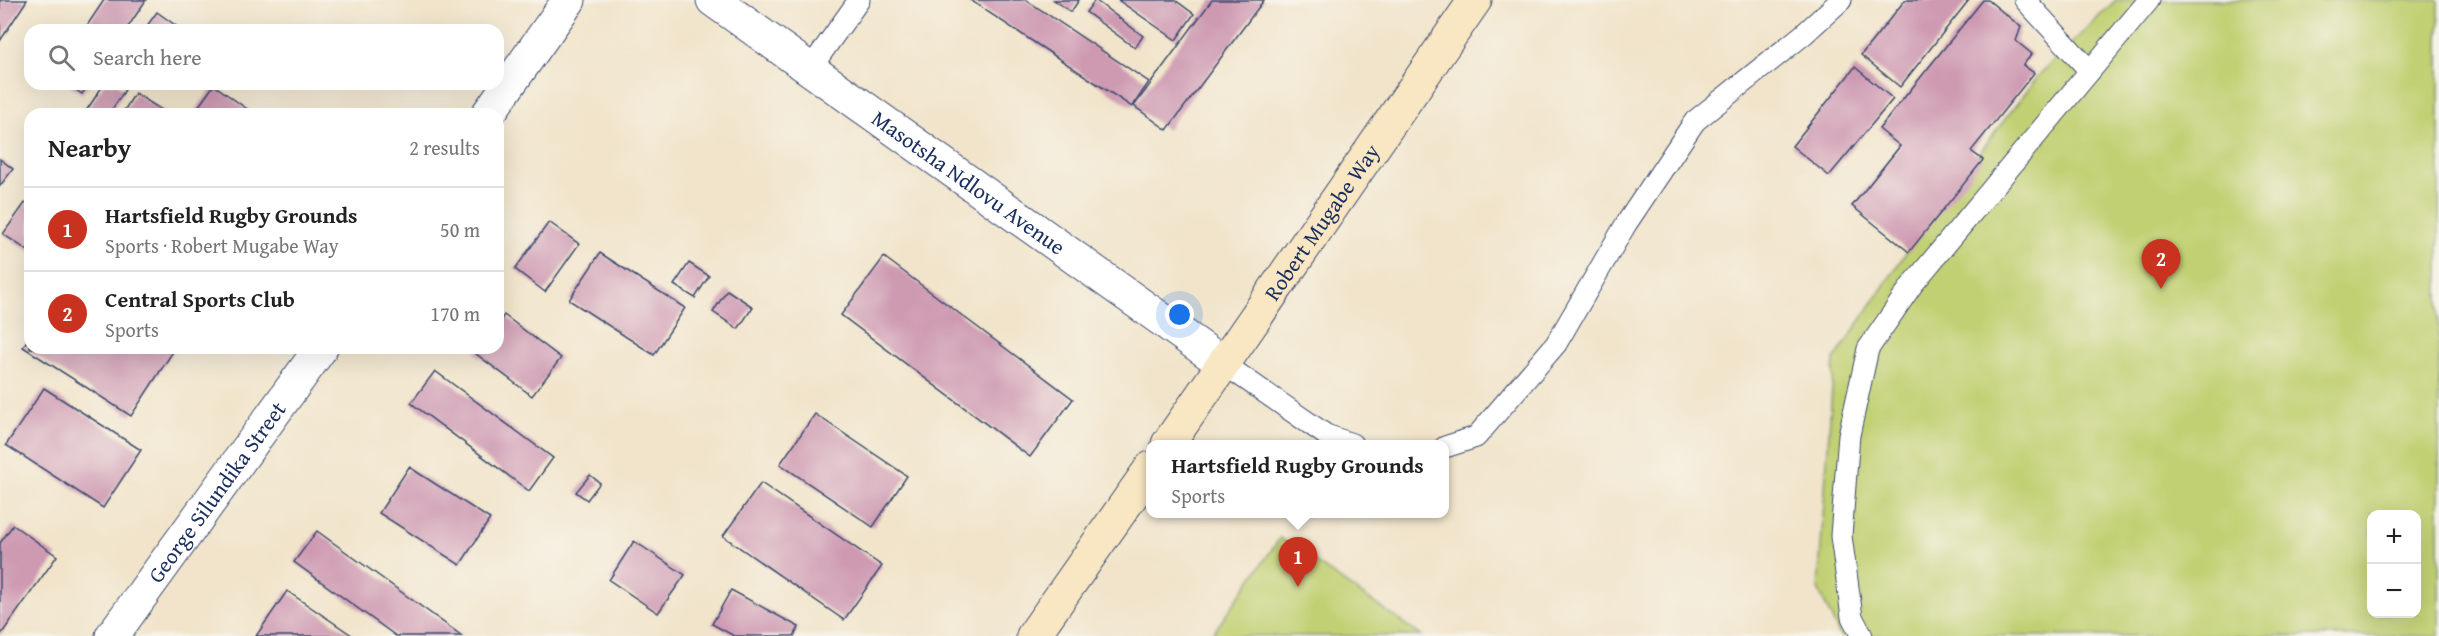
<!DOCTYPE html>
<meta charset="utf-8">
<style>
:root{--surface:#fff;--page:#f6f6f6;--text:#222;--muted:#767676;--line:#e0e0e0;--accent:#c8321e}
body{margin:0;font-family:"Gentium Book Plus",serif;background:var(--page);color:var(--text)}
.controls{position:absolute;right:18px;bottom:18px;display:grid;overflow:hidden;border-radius:12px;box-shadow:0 6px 24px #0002}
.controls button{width:54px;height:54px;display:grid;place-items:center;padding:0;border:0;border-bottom:2px solid var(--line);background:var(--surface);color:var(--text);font:30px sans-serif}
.you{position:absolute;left:1180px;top:315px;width:21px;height:21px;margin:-15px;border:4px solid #fff;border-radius:50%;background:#1a73e8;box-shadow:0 0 0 9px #1a73e833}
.badge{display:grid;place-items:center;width:39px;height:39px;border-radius:50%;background:var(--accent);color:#fff;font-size:20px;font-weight:700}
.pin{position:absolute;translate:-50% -50px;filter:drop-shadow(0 2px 3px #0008)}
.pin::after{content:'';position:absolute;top:32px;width:21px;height:18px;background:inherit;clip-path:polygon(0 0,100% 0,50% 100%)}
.popup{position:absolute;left:1146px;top:440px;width:303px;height:78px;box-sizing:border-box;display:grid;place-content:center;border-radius:12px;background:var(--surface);filter:drop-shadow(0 2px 4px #0005);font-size:20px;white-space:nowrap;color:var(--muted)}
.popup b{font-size:22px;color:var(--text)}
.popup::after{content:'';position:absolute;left:50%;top:100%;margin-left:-12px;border:12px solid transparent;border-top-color:var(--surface)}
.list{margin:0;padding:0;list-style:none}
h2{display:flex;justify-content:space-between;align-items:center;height:78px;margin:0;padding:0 24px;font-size:26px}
h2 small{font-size:20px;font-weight:400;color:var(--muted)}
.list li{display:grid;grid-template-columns:39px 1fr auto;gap:18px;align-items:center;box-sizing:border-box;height:84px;padding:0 24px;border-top:2px solid var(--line)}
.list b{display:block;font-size:22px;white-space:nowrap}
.list p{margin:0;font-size:20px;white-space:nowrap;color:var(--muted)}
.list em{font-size:20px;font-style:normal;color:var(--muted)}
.icon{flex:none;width:33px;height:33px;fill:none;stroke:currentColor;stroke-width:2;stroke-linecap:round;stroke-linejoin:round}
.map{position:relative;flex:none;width:2439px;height:636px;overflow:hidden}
.search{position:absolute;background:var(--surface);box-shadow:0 6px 24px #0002;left:24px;top:24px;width:480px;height:66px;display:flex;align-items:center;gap:15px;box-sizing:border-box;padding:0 21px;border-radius:18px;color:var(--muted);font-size:22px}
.panel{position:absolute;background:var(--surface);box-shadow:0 6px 24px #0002;left:24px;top:108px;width:480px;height:246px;border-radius:18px}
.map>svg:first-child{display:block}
</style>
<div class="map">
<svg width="2439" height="636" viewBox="0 0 2439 636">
<rect width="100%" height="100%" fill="#f7f3e8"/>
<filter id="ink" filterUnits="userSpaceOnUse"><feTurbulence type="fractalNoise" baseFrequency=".0167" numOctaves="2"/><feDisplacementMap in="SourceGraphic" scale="12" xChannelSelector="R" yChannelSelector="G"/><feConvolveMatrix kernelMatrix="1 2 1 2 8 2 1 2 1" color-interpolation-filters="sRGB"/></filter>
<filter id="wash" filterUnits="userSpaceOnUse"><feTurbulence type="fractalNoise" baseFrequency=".008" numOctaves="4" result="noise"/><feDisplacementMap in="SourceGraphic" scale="24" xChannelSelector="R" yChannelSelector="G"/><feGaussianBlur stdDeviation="1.35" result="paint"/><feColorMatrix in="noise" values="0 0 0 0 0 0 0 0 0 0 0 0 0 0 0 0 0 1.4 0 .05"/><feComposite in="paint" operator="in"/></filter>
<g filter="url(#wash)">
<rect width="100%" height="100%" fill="#f1e4ca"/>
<g fill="#c1d072" stroke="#6e8068" stroke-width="1.5" fill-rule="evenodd">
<path d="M2116,0H2439V636H1840L1818,589L1834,360L1930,217L2039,75ZM2372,514H2416V614H2372Z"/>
<path d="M1280,538L1422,636H1211Z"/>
</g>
<g id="blocks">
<g fill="#ce9ab2">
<path d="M0,0H27L0,41Z"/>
<path d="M104,0H146L126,30H84Z"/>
<path d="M970,0H1026L1149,82L1132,107Z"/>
<path d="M1054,0H1079L1071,12Z"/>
<path d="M1095,0L1143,36L1135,48L1086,12Z"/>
<path d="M1118,0H1175L1194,14L1176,40Z"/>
<path d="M1212,0H1264L1167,130L1134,106Z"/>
<path d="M1905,0H1969L1900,87L1861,55Z"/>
<path d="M1983,0H1988L2021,27L2016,41L2032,54L2023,65L2034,73L1971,151L1983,160L1909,252L1852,206L1900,146L1879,129Z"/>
<path d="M157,12L182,30H144Z"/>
<path d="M327,24L336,30H322Z"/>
<path d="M1855,67L1893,99L1829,176L1792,146Z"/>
<path d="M67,84H89L82,94Z"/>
<path d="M104,84H117L125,90L109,114H84Z"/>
<path d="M214,85L254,114H193Z"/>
<path d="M135,93L168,114H122Z"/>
<path d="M0,159L13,169L0,186Z"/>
<path d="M25,203L30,207V252L3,234Z"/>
<path d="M549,222L579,244L545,292L515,269Z"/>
<path d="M600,253L685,308L654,355L569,300Z"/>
<path d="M884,257L1073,399L1030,457L841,315Z"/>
<path d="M689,263L709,276L695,298L674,285Z"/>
<path d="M727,290L753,307L738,329L713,312Z"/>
<path d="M504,315L561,358L532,396L475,353L479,348H498V324Z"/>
<path d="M30,336V348H171L174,350L131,416L23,347Z"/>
<path d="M435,371L553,458L529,491L411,403Z"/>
<path d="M44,388L141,450L103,508L6,445Z"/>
<path d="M815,414L907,476L873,527L780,464Z"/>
<path d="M409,467L490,519L460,565L379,513Z"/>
<path d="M590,475L600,483L587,500L576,492Z"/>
<path d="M761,483L882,566L844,620L723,536Z"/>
<path d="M13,525L57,556L0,636V543Z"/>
<path d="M317,531L462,636H396L294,562Z"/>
<path d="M634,541L685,575L658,613L609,580Z"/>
<path d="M731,590L799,627L794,636H734L712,624Z"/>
<path d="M287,591L353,636H256Z"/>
</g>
</g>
</g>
<g filter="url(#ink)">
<use href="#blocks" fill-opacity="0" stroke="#3b4a6e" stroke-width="1.5"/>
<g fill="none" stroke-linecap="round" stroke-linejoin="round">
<g stroke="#3b4a6e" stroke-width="23">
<g id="service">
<path d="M2025,0L2090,71"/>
<path d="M810,69L859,0"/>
<path d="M1224,364L1326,435L1352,444"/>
<path d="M1445,447L1476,437L1556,344L1626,224L1695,121L1804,34L1841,0"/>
<path d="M1862,636L1852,617L1841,536L1849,435L1868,349L1912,285L2149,0"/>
</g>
</g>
<g stroke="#3b4a6e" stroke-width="35">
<g id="minor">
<path d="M488,114L569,0"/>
<path id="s1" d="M112,636L321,348"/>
</g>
</g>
<g stroke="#3b4a6e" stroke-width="35">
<g id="tertiary">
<path id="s2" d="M713,0L1224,364"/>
</g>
</g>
<g stroke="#3b4a6e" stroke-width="35">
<g id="secondary">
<path id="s3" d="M1168,444L1475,0"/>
<path d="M1033,636L1151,468"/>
</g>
</g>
<use href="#service" stroke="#fff" stroke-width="21"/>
<use href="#minor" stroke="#fff" stroke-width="33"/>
<use href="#tertiary" stroke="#fff" stroke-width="33"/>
<use href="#secondary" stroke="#f9e7c3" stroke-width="33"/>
</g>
</g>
<g text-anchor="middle" stroke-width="5" stroke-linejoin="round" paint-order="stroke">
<g font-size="22" fill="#1b2f5e" stroke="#f7f3e8">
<text dy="8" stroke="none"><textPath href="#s2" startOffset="314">Masotsha Ndlovu Avenue</textPath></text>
<text dy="8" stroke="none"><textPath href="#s3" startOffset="270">Robert Mugabe Way</textPath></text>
<text dy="8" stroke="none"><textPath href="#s1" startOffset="178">George Silundika Street</textPath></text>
</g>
</g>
</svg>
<div class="controls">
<button>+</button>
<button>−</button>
</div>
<div class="you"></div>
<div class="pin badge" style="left:1298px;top:587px">1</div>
<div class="popup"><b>Hartsfield Rugby Grounds</b>Sports</div>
<div class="pin badge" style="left:2161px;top:289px">2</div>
<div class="search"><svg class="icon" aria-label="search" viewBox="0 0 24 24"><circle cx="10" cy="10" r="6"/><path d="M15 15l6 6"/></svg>Search here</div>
<section class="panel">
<h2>Nearby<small>2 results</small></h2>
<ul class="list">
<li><span class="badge">1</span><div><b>Hartsfield Rugby Grounds</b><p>Sports · Robert Mugabe Way</p></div><em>50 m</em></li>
<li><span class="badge">2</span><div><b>Central Sports Club</b><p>Sports</p></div><em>170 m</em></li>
</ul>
</section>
</div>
